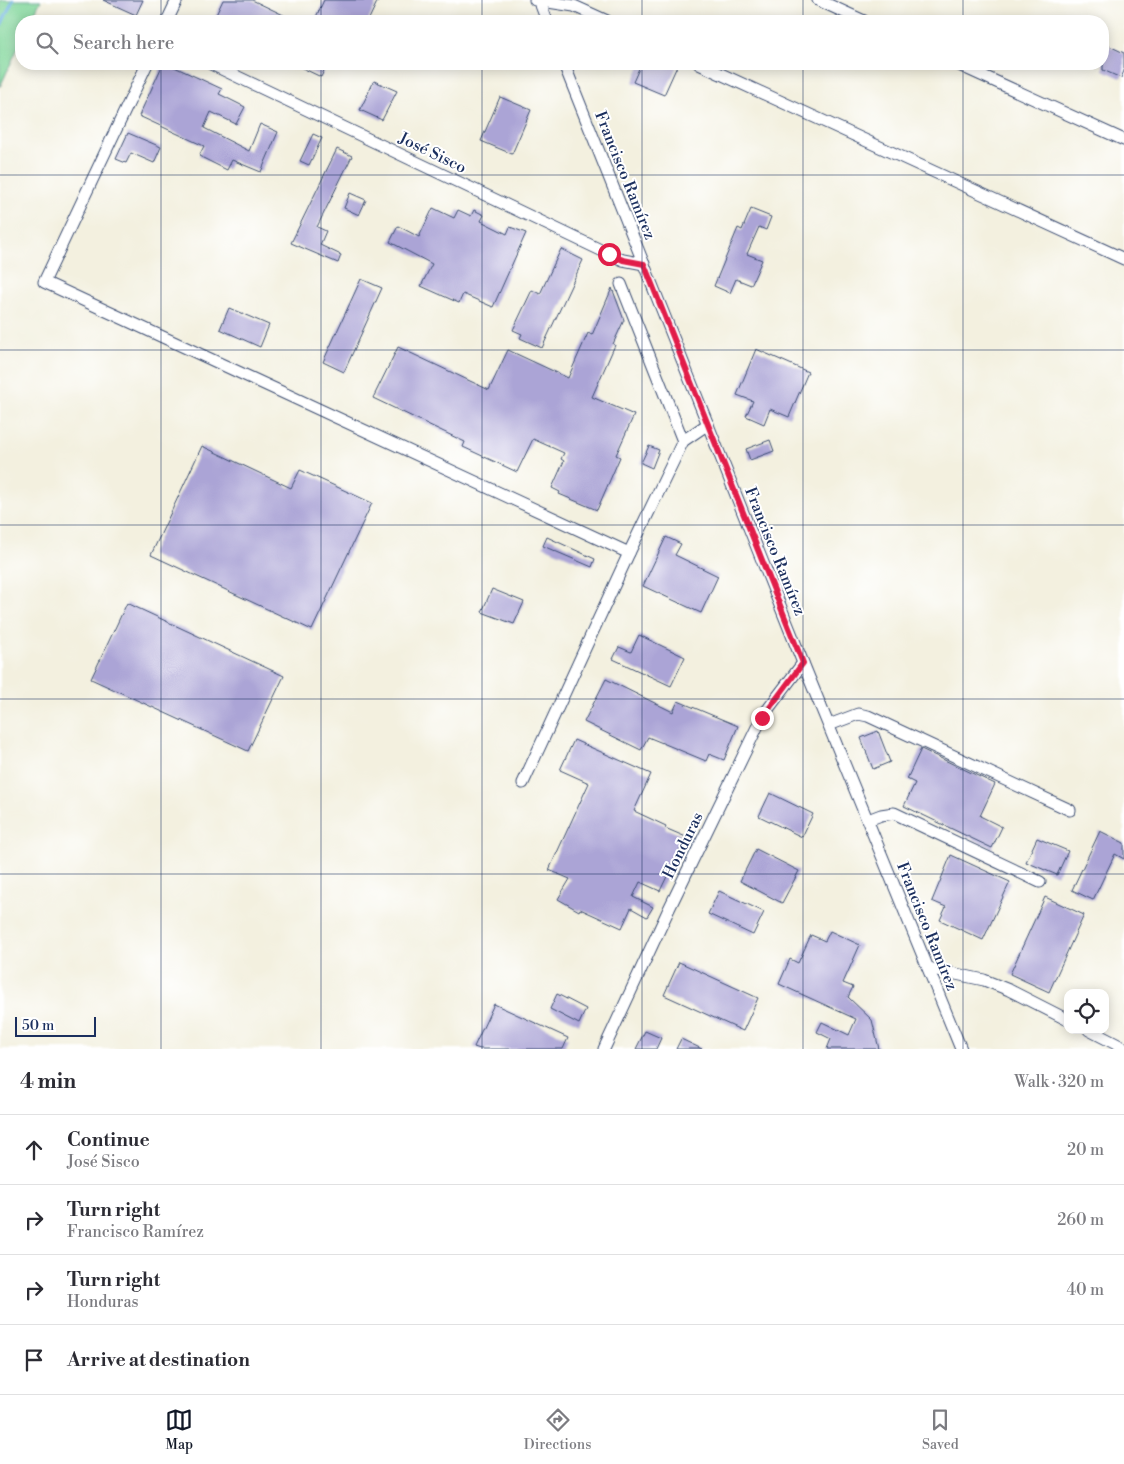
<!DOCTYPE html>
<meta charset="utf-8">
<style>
:root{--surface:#fff;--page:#f2f2f3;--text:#2b2b33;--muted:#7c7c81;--line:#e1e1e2;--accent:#111827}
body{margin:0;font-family:"Libre Bodoni",serif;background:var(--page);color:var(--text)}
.controls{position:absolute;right:15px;bottom:15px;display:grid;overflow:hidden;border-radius:10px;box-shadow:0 2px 12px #0003}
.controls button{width:45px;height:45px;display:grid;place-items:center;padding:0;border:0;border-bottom:1px solid var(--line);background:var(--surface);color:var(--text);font:25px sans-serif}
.scale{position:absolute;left:15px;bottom:12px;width:81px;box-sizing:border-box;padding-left:5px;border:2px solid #1b2f5e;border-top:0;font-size:14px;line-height:18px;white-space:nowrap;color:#1b2f5e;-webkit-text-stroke:4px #fff;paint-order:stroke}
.stop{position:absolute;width:15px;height:15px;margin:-11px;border:4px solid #e11d48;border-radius:50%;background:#fff}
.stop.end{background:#e11d48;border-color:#fff;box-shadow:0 1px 5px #0008}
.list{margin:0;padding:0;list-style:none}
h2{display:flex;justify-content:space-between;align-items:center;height:65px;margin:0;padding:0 20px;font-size:21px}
h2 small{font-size:16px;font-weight:400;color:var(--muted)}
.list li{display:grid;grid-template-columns:32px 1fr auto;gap:15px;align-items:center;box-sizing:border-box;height:70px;padding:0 20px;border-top:1px solid var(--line)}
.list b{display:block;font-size:19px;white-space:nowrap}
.list p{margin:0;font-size:16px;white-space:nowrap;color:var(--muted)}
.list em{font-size:16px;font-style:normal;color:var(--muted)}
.icon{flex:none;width:28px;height:28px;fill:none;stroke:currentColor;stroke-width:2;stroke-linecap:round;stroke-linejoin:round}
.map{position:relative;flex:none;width:1124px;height:1049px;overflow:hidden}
.search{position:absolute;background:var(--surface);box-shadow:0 2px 12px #0003;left:15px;right:15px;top:15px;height:55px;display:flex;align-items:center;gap:12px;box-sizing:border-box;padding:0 18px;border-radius:20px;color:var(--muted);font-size:19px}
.sheet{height:345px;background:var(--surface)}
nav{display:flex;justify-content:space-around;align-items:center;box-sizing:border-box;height:70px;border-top:1px solid var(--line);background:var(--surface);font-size:14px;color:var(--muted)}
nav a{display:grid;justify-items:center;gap:2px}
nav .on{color:var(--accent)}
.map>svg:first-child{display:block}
</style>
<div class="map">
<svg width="1124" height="1049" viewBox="0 0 1124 1049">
<rect width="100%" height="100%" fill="#fff"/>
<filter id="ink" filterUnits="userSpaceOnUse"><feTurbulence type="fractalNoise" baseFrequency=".02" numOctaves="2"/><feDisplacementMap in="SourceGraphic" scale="10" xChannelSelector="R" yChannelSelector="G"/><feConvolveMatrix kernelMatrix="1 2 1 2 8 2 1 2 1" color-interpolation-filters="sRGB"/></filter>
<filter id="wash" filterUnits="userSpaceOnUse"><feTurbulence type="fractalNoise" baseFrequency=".0096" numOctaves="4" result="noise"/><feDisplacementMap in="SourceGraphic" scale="20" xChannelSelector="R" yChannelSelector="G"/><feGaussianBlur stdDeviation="1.12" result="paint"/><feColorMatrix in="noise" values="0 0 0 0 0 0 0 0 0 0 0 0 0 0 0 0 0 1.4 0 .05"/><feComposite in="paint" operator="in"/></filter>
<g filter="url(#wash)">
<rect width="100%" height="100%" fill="#f3f0df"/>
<path fill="#7fd599" stroke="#4d827c" d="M0,0H41L31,21H21V41L0,87Z"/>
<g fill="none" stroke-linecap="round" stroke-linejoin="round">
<path stroke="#6db1e3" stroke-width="3" d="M0,28L13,0"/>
</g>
<g id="blocks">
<g fill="#aba4d6">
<path d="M103,0H143L136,15Z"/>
<path d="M223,0H252L296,21H223L215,17Z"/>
<path d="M324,0H378L368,21H325L316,17Z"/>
<path d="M1103,43L1124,53V71L1121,78L1103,70Z"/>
<path d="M163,64H168L222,89L219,94L245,107L236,124L211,112L204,128L249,151L260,124L278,132L261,172L232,160L227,170L199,156L204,146L139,116Z"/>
<path d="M294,64H327L321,77Z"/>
<path d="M641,64H678L664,95L633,82Z"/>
<path d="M374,81L397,91L382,120L360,110Z"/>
<path d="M500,97L531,110L512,154L481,141Z"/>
<path d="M128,133L161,147L154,163L131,153L126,163L116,159Z"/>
<path d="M313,134L322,138L309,165L300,161Z"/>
<path d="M337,149L352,156L317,227L326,231L320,245L341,255L338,263L291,243Z"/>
<path d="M350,193L366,200L359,215L344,208Z"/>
<path d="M433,208L454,218L458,210L471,216L474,210L484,215L481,221L507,234L510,227L526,233L493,307L463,294L459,303L421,286L432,264L390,242L398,226L419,237Z"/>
<path d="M751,209L771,217L766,230L759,227L747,254L762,260L751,285L736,279L730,293L714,286L738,228L742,230Z"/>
<path d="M561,249L583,260L542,348L520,338L522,334L513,330L532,290L540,294Z"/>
<path d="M361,279L382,288L344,372L323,362Z"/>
<path d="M612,288L624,320L613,344L615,345L592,397L634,415L616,455L620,457L597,510L559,494L560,492L552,488L564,461L561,459L564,453L533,439L517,472L463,447L465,442L373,398L398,347L489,390L508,350L568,378L588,333L592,335Z"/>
<path d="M229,308L269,325L260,347L220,329Z"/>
<path d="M756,349L808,372L789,417L770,409L764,424L746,416L753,401L737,395Z"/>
<path d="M770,440L774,451L750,460L746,449Z"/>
<path d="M202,446L291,488L300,470L372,503L312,630L151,555Z"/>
<path d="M649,446L659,450L652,468L641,463Z"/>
<path d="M547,537L595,559L592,567L543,546Z"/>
<path d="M666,537L681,544L675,555L718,576L701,613L643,586Z"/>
<path d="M492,589L524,602L514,624L482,612Z"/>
<path d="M127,603L284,676L248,751L91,679Z"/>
<path d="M639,635L685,657L671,686L613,659L619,647L631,652Z"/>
<path d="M606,679L673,712L678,701L738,726L724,760L709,754L706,761L648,737L641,750L584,722Z"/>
<path d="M878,731L890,762L873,769L861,738Z"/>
<path d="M574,740L651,774L634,811L666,826L665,828L686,837L660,891L640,882L633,897L653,907L647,917L631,908L622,928L580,909L579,911L558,899L570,879L549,870L589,783L560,770Z"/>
<path d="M921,749L995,784L980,816L1002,827L992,848L904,806L915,783L907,779Z"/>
<path d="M770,793L813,814L802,837L759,816Z"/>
<path d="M1100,831L1124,843V859L1115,854L1093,900L1072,890Z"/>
<path d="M1037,838L1068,851L1057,875L1026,862Z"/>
<path d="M756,849L799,871L782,903L740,881Z"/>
<path d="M951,855L1010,882L983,940L940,920L946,907L932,901Z"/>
<path d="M719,891L764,912L753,935L708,914Z"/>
<path d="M1045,897L1084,915L1049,992L1010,974Z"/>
<path d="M830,931L860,945L843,983L853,987L848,997L872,1020L879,1049H827L831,1039L817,1032L822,1022L849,1035L856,1019L779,984L790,959L798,963L811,935L825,941Z"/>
<path d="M679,962L758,998L743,1031L664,995Z"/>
<path d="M557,994L586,1009L579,1024L550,1009Z"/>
<path d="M494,1004L568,1038L563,1049H480L474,1047Z"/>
<path d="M645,1031L661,1038L656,1049H636Z"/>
<path d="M681,1039L702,1049H676Z"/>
</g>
</g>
</g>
<g filter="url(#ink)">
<use href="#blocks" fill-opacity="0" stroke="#3b4c71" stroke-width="1"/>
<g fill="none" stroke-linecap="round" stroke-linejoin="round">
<g stroke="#3b4c71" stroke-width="13">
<g id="minor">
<path d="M535,0L574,6L607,21"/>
<path d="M539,0L547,21"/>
<path d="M818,0L864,21"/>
<path d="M167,21L177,0"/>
<path d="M147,64L44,282L629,553"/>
<path d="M211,64L609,254L623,260L644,264"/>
<path d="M564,64L803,663L961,1049"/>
<path d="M699,64L1124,259"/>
<path d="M957,64L1124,140"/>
<path d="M621,284L683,441"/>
<path d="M829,725L858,714L868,716L1070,810"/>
<path d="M523,783L629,553L683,441L708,424"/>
<path d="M868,820L881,815L894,813L1040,882"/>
<path d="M928,968L984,980L1009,990L1068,1020"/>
<path d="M1089,1030L1124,1048"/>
<path d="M604,1049L668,911L762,717L803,663"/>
</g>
</g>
<use href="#minor" stroke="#fff" stroke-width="11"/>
</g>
</g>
<g fill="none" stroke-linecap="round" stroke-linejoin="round" filter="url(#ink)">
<path stroke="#e11d48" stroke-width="6" d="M609,254L623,260L644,264L803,663L762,718"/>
</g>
<path fill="none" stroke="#1b2f5e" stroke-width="1" stroke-opacity="0.55" d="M161,0V21M321,0V21M482,0V21M642,0V21M803,0V21M963,0V21M161,64V1049M321,64V1049M482,64V1049M642,64V1049M803,64V1049M963,64V1049M0,175H1124M0,350H1124M0,525H1124M0,699H1124M0,874H1124"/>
<g text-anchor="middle" stroke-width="4" stroke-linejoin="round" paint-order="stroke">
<g font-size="16" fill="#1b2f5e" stroke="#fff">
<text transform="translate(433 152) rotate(26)" y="6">José Sisco</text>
<text transform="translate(626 175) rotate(68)" y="6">Francisco Ramírez</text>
<text transform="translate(776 551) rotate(68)" y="6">Francisco Ramírez</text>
<text transform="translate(682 845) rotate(-64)" y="6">Honduras</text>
<text transform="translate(928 926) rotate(68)" y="6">Francisco Ramírez</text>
</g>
</g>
</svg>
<div class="controls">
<button><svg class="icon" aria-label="locate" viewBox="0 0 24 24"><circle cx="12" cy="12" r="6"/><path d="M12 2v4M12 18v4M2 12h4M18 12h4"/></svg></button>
</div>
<div class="scale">50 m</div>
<div class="stop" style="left:609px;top:254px"></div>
<div class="stop end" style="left:762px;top:718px"></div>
<div class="search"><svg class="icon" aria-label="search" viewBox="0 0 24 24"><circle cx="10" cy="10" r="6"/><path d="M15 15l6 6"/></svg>Search here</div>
</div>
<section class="sheet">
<h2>4 min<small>Walk · 320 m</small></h2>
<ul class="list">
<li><svg class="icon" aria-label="ahead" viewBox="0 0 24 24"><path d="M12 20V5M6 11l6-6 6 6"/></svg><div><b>Continue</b><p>José Sisco</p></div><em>20 m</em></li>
<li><svg class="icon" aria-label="right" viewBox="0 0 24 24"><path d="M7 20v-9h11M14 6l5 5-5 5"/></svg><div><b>Turn right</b><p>Francisco Ramírez</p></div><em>260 m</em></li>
<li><svg class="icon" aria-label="right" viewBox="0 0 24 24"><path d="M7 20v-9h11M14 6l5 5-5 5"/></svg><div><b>Turn right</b><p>Honduras</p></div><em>40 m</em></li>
<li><svg class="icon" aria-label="arrive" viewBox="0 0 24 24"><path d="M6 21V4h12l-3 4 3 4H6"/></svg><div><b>Arrive at destination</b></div></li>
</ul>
</section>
<nav>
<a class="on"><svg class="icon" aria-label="map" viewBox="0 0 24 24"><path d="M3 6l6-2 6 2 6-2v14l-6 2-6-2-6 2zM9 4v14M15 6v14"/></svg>Map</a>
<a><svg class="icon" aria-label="directions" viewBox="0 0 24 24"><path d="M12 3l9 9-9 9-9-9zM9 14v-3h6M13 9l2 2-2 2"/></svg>Directions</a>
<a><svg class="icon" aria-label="saved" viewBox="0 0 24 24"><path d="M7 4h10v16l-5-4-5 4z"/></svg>Saved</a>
</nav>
